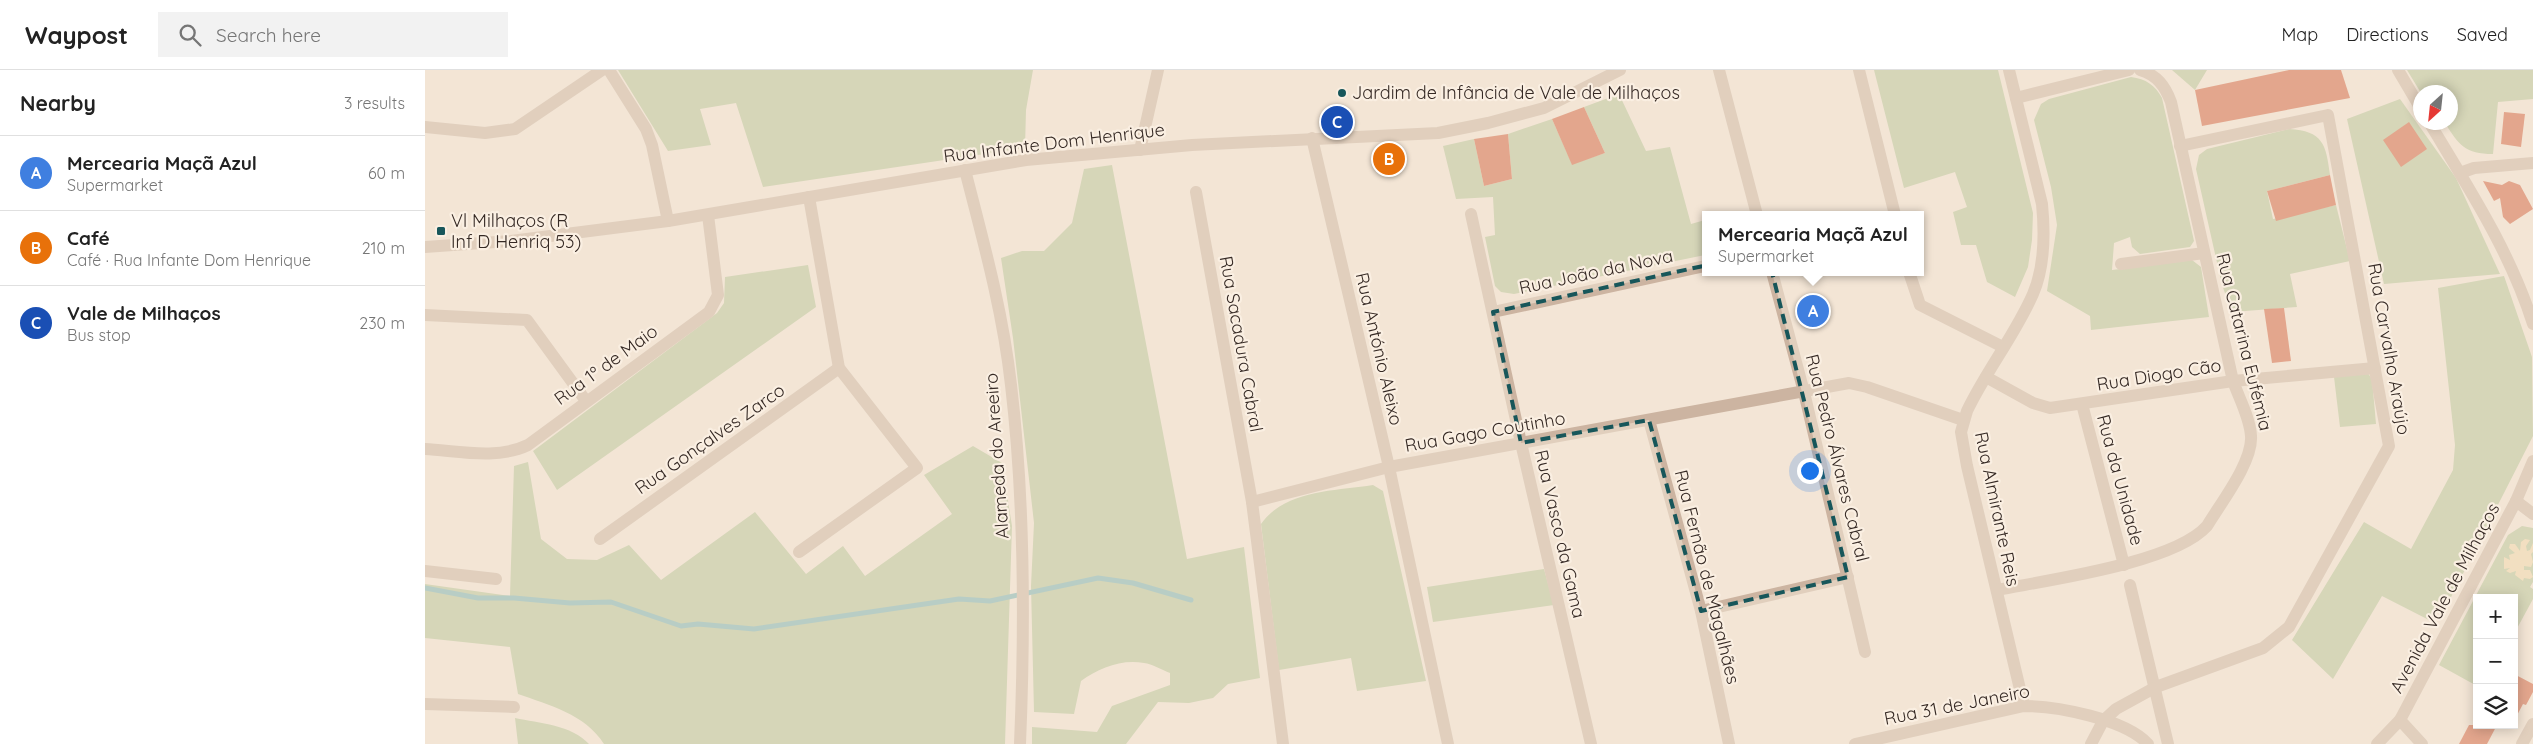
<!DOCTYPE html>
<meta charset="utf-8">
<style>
:root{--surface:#fff;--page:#f2f2f2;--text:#222;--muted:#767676;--line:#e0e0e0;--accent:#7c3aed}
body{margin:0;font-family:Quicksand,sans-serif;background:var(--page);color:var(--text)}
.controls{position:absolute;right:15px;bottom:15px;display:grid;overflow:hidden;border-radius:0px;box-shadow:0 2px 12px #0003}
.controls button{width:45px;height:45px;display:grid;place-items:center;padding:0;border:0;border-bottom:1px solid var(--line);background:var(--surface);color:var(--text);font:25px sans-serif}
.compass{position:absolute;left:1988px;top:15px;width:45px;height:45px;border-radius:50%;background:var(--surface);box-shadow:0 2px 12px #0003;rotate:207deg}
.you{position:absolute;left:1384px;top:400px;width:18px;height:18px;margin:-12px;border:4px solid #fff;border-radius:50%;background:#1a73e8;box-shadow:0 0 0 8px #1a73e833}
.badge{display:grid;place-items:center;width:32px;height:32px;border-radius:50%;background:var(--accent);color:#fff;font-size:16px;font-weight:700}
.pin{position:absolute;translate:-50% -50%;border:2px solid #fff;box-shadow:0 1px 5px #0006}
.popup{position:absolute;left:1277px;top:141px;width:222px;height:65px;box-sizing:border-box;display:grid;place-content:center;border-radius:0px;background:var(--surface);filter:drop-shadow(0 1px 4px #0005);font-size:16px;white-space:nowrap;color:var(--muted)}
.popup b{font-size:19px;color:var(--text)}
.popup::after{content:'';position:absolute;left:50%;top:100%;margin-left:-10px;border:10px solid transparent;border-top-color:var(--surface)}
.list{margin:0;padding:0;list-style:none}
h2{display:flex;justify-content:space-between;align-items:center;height:65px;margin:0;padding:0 20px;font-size:21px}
h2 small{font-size:16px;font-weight:400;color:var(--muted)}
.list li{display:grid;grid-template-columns:32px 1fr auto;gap:15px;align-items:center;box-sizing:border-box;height:75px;padding:0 20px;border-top:1px solid var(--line)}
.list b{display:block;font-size:19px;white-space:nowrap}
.list p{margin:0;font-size:16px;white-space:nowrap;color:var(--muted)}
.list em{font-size:16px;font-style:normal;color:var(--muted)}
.icon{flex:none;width:28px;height:28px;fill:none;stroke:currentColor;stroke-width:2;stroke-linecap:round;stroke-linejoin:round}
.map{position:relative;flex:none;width:2108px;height:674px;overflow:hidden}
header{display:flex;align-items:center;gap:30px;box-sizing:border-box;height:70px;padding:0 25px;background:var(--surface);border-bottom:1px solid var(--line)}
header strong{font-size:24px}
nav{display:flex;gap:28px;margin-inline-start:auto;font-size:18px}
.search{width:350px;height:45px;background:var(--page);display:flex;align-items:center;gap:12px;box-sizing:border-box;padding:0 18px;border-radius:0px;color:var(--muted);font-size:19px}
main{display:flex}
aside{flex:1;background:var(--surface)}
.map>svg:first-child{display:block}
</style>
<header>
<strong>Waypost</strong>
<div class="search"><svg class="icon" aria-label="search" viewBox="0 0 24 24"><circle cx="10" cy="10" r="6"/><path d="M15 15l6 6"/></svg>Search here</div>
<nav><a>Map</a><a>Directions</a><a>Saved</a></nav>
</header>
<main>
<aside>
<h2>Nearby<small>3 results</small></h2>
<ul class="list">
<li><span class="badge" style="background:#3f7fe0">A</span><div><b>Mercearia Maçã Azul</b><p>Supermarket</p></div><em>60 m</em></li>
<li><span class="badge" style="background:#e8710a">B</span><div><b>Café</b><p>Café · Rua Infante Dom Henrique</p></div><em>210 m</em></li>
<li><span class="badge" style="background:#1a4fb4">C</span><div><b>Vale de Milhaços</b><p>Bus stop</p></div><em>230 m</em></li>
</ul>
</aside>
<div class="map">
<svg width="2108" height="674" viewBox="0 0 2108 674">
<rect width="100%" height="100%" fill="#f3e5d6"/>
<g fill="#b4c395">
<path d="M193,0H608L601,40L600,78L338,117L311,33L275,39L286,75L243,81Z"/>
<path d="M1449,0H1573L1608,143L1607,170L1603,197L1590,227L1562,212L1551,175H1536L1528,142L1542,137L1530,102L1479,118Z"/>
<path d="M1747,0H1782L1770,20Z"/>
<path d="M1982,0H2108V29L2073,32L2068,84C2040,84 2034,75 2020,53L2026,52V22L1996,23Z"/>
<path d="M1706,7C1721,9 1730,15 1737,28L1769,171L1765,177L1715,184L1707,177L1705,167L1689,173L1687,200L1767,190L1776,197L1784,247L1666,260L1665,246L1622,221L1632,155L1626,117L1609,50L1616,34L1624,29Z"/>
<path d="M1194,24L1221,81L1245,77L1266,154L1280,150V185L1089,224L1076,222L1070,216L1060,167L1070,165L1068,127L1031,129L1018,76L1049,69L1059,116L1087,109L1083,64L1127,49L1147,94L1180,83L1159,37Z"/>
<path d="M1975,29L2031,108L2075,204L1959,214L1922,49Z"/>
<path d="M1864,59C1898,61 1901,74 1905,105L1842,121L1848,149L1911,135L1925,191L1865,204L1872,237L1807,242L1797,215L1771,99L1774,85L1782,79Z"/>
<path d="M687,95L762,489L819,477L835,608L803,614L788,628L764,633L733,632L701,674H607V657L672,662L687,636L745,615V603C737,600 727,594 719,593C696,589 674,598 656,611L649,644L609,642L606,516L609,453L588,268L576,188L597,181H619L647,153L659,99Z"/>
<path d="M383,195L391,237L132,420L108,381L292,243L299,233L300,207Z"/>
<path d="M2079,206L2107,287L2108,366L2021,537H2011L2004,550L1957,526L1908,609L1867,570L1939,452L1986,479L2028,400L2030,375L2013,218Z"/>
<path d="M1942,302L1947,309L1951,354L1915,357L1909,307Z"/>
<path d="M548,376L577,393L587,456L580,674H179C160,644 124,635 93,624L85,577L0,568V514L85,526L89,396L103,392L116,469L142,489L172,490L204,475L236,510L330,442L381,504L418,476L440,506L527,444L499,405Z"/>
<path d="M948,415L958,421L1001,611L932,621L926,588L854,600L836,454C860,420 909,421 948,415Z"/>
<path d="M2097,456L2108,458V512L2105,517L2108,519V529L2089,564V528H2052V616L2014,595L2083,465Z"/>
<path d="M1119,499L1129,535L1008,552L1002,517Z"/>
<path d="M90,648C114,653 147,655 164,674H93Z"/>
</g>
<path fill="#f2d8a8" d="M2100,469L2105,470L2101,476L2102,481L2105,480L2108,473V482L2106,484L2108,492L2106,497L2099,496V500H2105L2108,507L2105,509L2099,508L2098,511L2090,505L2091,501L2085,503L2081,501L2085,498L2079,499V487L2085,490L2084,485L2090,483L2084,478L2085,474H2090L2095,481L2096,472Z"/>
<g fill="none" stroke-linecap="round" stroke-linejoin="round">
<path stroke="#72b0b2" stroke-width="5" d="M0,518L53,528H89L145,533L186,532L256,556L273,554L329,559L534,529L565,531L673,508L708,513L766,530"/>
</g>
<g fill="#d15a36">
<path d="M1864,0H1916L1925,28L1777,56L1770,20Z"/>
<path d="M1159,37L1180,83L1147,95L1127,49Z"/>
<path d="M2079,42L2100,44L2096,77L2076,74Z"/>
<path d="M1984,52L2002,79L1976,97L1958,70Z"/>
<path d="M1083,64L1087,109L1059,116L1049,69Z"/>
<path d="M1905,105L1911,135L1851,151L1842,121Z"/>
<path d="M2058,111L2077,115L2084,111L2095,115L2108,139L2085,154L2078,147L2075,128L2069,131Z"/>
<path d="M1859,238L1866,291L1847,293L1839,239Z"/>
<path d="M2089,604L2108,614V622L2101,635L2098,634L2089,651Z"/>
<path d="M2044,655H2072L2062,674H2034Z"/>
</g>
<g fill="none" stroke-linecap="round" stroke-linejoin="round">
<g stroke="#ccb4a1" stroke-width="12">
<path d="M184,0L221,59L227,75L243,151"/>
<path d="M1294,0L1332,145"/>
<path d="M1434,0L1470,145"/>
<path d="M1584,0L1617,134C1620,164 1620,196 1608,224C1590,265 1561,301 1542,341L1536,362L1542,396L1599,636"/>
<path d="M1591,28L1704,0"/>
<path d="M0,57L60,63L90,59L177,0"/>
<path d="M887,68L964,397L1023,674"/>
<path d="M715,80L733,0"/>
<path d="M540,100C558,170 578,242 586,315C600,433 600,555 595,674"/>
<path d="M2035,103L2049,98L2108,93"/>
<path d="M771,122L827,432L858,674"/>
<path d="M1046,144L1096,373L1166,674"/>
<path d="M1696,194L1779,183"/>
<path d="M1347,202L1379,322L1440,582"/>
<path d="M1484,202L1495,235L1578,277"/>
<path d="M1068,242L1280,196"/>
<path d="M0,245L102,250L161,331"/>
<path d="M1561,307L1608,333L1625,338L1808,311L1950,298"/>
<path d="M1657,334L1699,495"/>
<path d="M1224,350L1276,541L1304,674"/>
<path d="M0,379C34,381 72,390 103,375L284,242L293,225L283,145"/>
<path d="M2091,431L2108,444"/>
<path d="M827,432L964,397L1424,313L1442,317L1538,350"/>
<path d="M175,469L414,298"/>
<path d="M374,482L492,398L414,298L384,127"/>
<path d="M0,501L71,509"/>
<path d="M1705,515L1743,674"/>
<path d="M1572,520C1623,510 1749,493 1782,456C1795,434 1828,392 1826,366C1825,348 1814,328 1808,311L1746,32C1740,16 1732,5 1715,0"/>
<path d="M1276,541L1423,507"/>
<path d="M0,634L89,637"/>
<path d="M1975,650L1997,674"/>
<path d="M1430,674L1599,636C1632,636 1700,649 1723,674"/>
<path d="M1666,674L1678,651L1691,639L1731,617L1838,578L1864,557L1964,376L1903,45L1755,76"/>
<path d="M2097,674L2108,654"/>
</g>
<g stroke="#ccb4a1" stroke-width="12">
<path d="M1973,0L1996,39"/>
<path d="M2004,52C2043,117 2085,181 2108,254"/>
<path d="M0,177L86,171L243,151L601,90L767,75L1013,63L1063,53L1119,38L1195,0"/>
<path d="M1952,674L1975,650L2091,431L2108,391"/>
</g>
</g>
<path d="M0 0H2108V674H0ZM1342,182L1423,507L1276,541L1224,350L1096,373L1068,242Z" fill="#f3e5d6" fill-opacity=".55" fill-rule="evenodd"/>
<path fill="none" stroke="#17565a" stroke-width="4" stroke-dasharray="10 6" stroke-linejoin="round" d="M1342,182L1423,507L1276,541L1224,350L1096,373L1068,242Z"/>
<g fill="#17565a" stroke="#faefe2" stroke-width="2">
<circle cx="917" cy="23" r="5"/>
<rect x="11" y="156" width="10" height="10" rx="2.5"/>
</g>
<g text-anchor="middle" stroke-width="4.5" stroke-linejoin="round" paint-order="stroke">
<g font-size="18" fill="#352924" stroke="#faefe2" text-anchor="start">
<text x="927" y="29">Jardim de Infância de Vale de Milhaços</text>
<text x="26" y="157">Vl Milhaços (R<tspan x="26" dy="21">Inf D Henriq 53)</tspan></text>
</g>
<g font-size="18" fill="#352924" stroke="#faefe2">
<text transform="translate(629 73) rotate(-7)" y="6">Rua Infante Dom Henrique</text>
<text transform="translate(1171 202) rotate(-12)" y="6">Rua João da Nova</text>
<text transform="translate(1819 272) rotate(76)" y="6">Rua Catarina Eufémia</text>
<text transform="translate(816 274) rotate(80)" y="6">Rua Sacadura Cabral</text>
<text transform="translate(954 279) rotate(77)" y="6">Rua António Aleixo</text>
<text transform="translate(1964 279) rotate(80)" y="6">Rua Carvalho Araújo</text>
<text transform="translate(181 295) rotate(-36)" y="6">Rua 1º de Maio</text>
<text transform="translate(1734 305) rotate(-9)" y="6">Rua Diogo Cão</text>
<text transform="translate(1060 362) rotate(-10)" y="6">Rua Gago Coutinho</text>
<text transform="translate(285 369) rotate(-35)" y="6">Rua Gonçalves Zarco</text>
<text transform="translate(572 386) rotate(-94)" y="6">Alameda do Areeiro</text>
<text transform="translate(1412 388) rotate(76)" y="6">Rua Pedro Álvares Cabral</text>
<text transform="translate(1695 410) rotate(75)" y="6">Rua da Unidade</text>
<text transform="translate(1572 439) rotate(78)" y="6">Rua Almirante Reis</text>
<text transform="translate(1135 464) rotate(77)" y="6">Rua Vasco da Gama</text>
<text transform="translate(1282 507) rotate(76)" y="6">Rua Fernão de Magalhães</text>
<text transform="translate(2020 528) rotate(-62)" y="6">Avenida Vale de Milhaços</text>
<text transform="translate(1532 635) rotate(-11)" y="6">Rua 31 de Janeiro</text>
</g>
</g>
</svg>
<div class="controls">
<button>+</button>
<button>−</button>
<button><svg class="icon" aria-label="layers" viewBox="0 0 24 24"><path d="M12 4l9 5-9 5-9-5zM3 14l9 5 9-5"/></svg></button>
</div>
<svg class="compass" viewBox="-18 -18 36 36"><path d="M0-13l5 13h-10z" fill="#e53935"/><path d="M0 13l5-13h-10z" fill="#767676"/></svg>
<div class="you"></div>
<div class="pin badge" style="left:1388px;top:241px;background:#3f7fe0">A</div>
<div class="popup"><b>Mercearia Maçã Azul</b>Supermarket</div>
<div class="pin badge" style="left:964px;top:89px;background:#e8710a">B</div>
<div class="pin badge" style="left:912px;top:52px;background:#1a4fb4">C</div>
</div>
</main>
